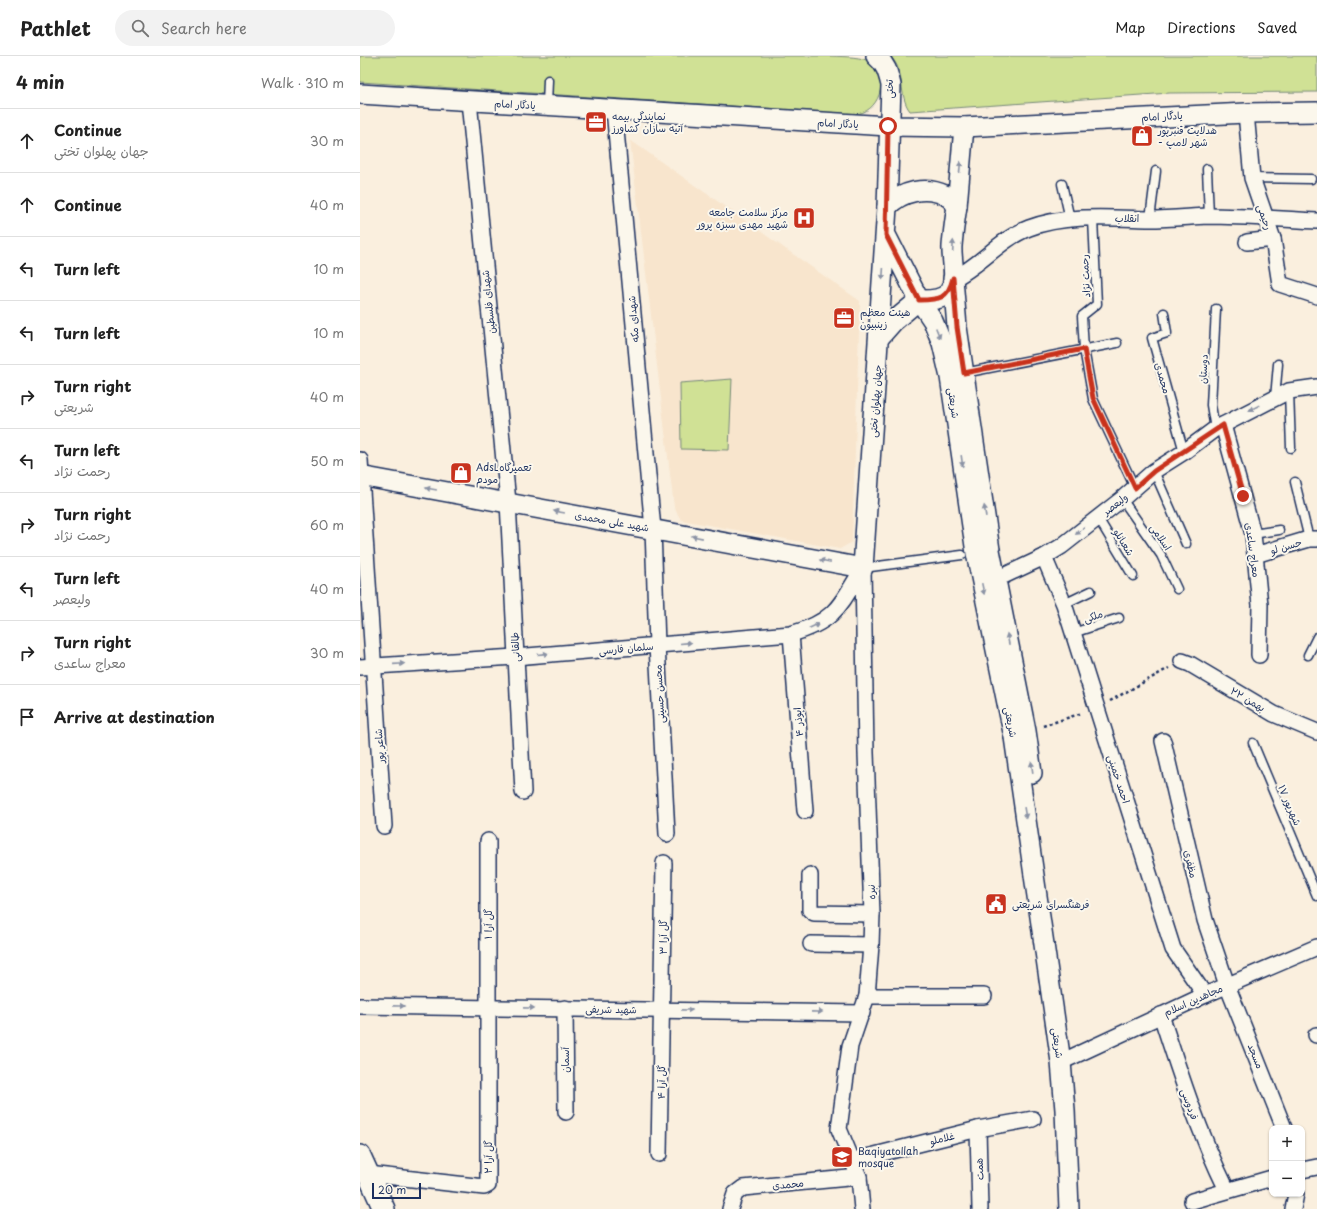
<!DOCTYPE html>
<meta charset="utf-8">
<style>
:root{--surface:#fff;--page:#f2f2f2;--text:#222;--muted:#767676;--line:#e0e0e0}
body{margin:0;font-family:"Playpen Sans","Playpen Sans Arabic",sans-serif;background:var(--page);color:var(--text)}
.controls{position:absolute;right:12px;bottom:12px;display:grid;overflow:hidden;border-radius:8px;box-shadow:0 1px 3px #0004}
.controls button{width:36px;height:36px;display:grid;place-items:center;padding:0;border:0;border-bottom:1px solid var(--line);background:var(--surface);color:var(--text);font:20px sans-serif}
.scale{position:absolute;left:12px;bottom:10px;width:49px;box-sizing:border-box;padding-left:4px;border:2px solid #1b2f5e;border-top:0;font-size:11px;line-height:14px;white-space:nowrap;color:#1b2f5e;-webkit-text-stroke:3px #fbf7ec;paint-order:stroke}
.stop{position:absolute;width:12px;height:12px;margin:-9px;border:3px solid #c8321e;border-radius:50%;background:#fff}
.stop.end{background:#c8321e;border-color:#fff;box-shadow:0 1px 4px #0008}
.list{margin:0;padding:0;list-style:none}
h2{display:flex;justify-content:space-between;align-items:center;height:52px;margin:0;padding:0 16px;font-size:17px}
h2 small{font-size:13px;font-weight:400;color:var(--muted)}
.list li{display:grid;grid-template-columns:26px 1fr auto;gap:12px;align-items:center;box-sizing:border-box;height:64px;padding:0 16px;border-top:1px solid var(--line)}
.list b{display:block;font-size:15px;white-space:nowrap}
.list p{margin:0;font-size:13px;white-space:nowrap;color:var(--muted)}
.list em{font-size:13px;font-style:normal;color:var(--muted)}
.icon{flex:none;width:22px;height:22px;fill:none;stroke:currentColor;stroke-width:2;stroke-linecap:round;stroke-linejoin:round}
.map{position:relative;flex:none;width:957px;height:1153px;overflow:hidden}
header{display:flex;align-items:center;gap:24px;box-sizing:border-box;height:56px;padding:0 20px;background:var(--surface);border-bottom:1px solid var(--line)}
header strong{font-size:19px}
nav{display:flex;gap:22px;margin-inline-start:auto;font-size:14px}
.search{width:280px;height:36px;background:var(--page);display:flex;align-items:center;gap:10px;box-sizing:border-box;padding:0 14px;border-radius:22px;color:var(--muted);font-size:15px}
main{display:flex}
aside{flex:1;background:var(--surface)}
.map>svg:first-child{display:block}
</style>
<header>
<strong>Pathlet</strong>
<div class="search"><svg class="icon" aria-label="search" viewBox="0 0 24 24"><circle cx="10" cy="10" r="6"/><path d="M15 15l6 6"/></svg>Search here</div>
<nav><a>Map</a><a>Directions</a><a>Saved</a></nav>
</header>
<main>
<aside>
<h2>4 min<small>Walk · 310 m</small></h2>
<ul class="list">
<li><svg class="icon" aria-label="ahead" viewBox="0 0 24 24"><path d="M12 20V5M6 11l6-6 6 6"/></svg><div><b>Continue</b><p>جهان پهلوان تختی</p></div><em>30 m</em></li>
<li><svg class="icon" aria-label="ahead" viewBox="0 0 24 24"><path d="M12 20V5M6 11l6-6 6 6"/></svg><div><b>Continue</b></div><em>40 m</em></li>
<li><svg class="icon" aria-label="left" viewBox="0 0 24 24"><path d="M17 20v-9H6M10 6l-5 5 5 5"/></svg><div><b>Turn left</b></div><em>10 m</em></li>
<li><svg class="icon" aria-label="left" viewBox="0 0 24 24"><path d="M17 20v-9H6M10 6l-5 5 5 5"/></svg><div><b>Turn left</b></div><em>10 m</em></li>
<li><svg class="icon" aria-label="right" viewBox="0 0 24 24"><path d="M7 20v-9h11M14 6l5 5-5 5"/></svg><div><b>Turn right</b><p>شریعتی</p></div><em>40 m</em></li>
<li><svg class="icon" aria-label="left" viewBox="0 0 24 24"><path d="M17 20v-9H6M10 6l-5 5 5 5"/></svg><div><b>Turn left</b><p>رحمت نژاد</p></div><em>50 m</em></li>
<li><svg class="icon" aria-label="right" viewBox="0 0 24 24"><path d="M7 20v-9h11M14 6l5 5-5 5"/></svg><div><b>Turn right</b><p>رحمت نژاد</p></div><em>60 m</em></li>
<li><svg class="icon" aria-label="left" viewBox="0 0 24 24"><path d="M17 20v-9H6M10 6l-5 5 5 5"/></svg><div><b>Turn left</b><p>ولیعصر</p></div><em>40 m</em></li>
<li><svg class="icon" aria-label="right" viewBox="0 0 24 24"><path d="M7 20v-9h11M14 6l5 5-5 5"/></svg><div><b>Turn right</b><p>معراج ساعدی</p></div><em>30 m</em></li>
<li><svg class="icon" aria-label="arrive" viewBox="0 0 24 24"><path d="M6 21V4h12l-3 4 3 4H6"/></svg><div><b>Arrive at destination</b></div></li>
</ul>
</aside>
<div class="map">
<svg width="957" height="1153" viewBox="0 0 957 1153">
<rect width="100%" height="100%" fill="#faefde"/>
<filter id="ink" filterUnits="userSpaceOnUse"><feTurbulence type="fractalNoise" baseFrequency=".025" numOctaves="2"/><feDisplacementMap in="SourceGraphic" scale="8" xChannelSelector="R" yChannelSelector="G"/><feConvolveMatrix kernelMatrix="1 2 1 2 8 2 1 2 1" color-interpolation-filters="sRGB"/></filter>
<g filter="url(#ink)">
<path fill="#f8e5cd" d="M270,84L500,245L492,486L480,493L321,464L314,451Z"/>
<g fill="#d0e195" stroke="#76887a">
<path d="M0,0H472C484,1 503,0 512,7C530,23 519,58 494,58L0,26Z"/>
<path d="M530,0H957V36L810,37L550,55C538,40 546,15 530,0Z"/>
<path d="M372,323L369,394L321,393L320,327Z"/>
</g>
<g fill="none" stroke-linecap="round" stroke-linejoin="round">
<g stroke="#1b2f5e" stroke-width="11">
<g id="service">
<path d="M187,49L188,24"/>
<path d="M847,113L849,160"/>
<path d="M892,122L951,123"/>
<path d="M702,128L710,163"/>
<path d="M733,163L737,248L722,260L724,293L733,343L775,432"/>
<path d="M790,163L796,115"/>
<path d="M804,257L807,277L792,282L824,396"/>
<path d="M604,317L757,287"/>
<path d="M929,335L931,392"/>
<path d="M915,342L918,308"/>
<path d="M855,373L851,349L856,253"/>
<path d="M794,415L826,488"/>
<path d="M935,426L949,483"/>
<path d="M762,443L801,499L817,533"/>
<path d="M738,462L773,520"/>
<path d="M893,478L919,474"/>
<path d="M503,512L602,499"/>
<path d="M704,548L731,535"/>
<path d="M713,577L759,562"/>
<path d="M948,599L957,581"/>
<path d="M893,687L957,840"/>
</g>
</g>
<g stroke="#1b2f5e" stroke-width="18">
<g id="minor">
<path d="M109,45L148,446L163,736"/>
<path d="M254,53L293,473L297,589L307,778"/>
<path d="M886,57L892,122L913,183L920,228L957,240"/>
<path d="M887,186L913,183"/>
<path d="M593,223C621,209 640,183 669,172C706,158 750,162 790,163C809,163 828,161 847,160C884,160 921,163 957,165"/>
<path d="M863,369L893,478L900,549L899,599"/>
<path d="M0,404L24,770"/>
<path d="M895,499L949,483H957"/>
<path d="M684,501L704,548L813,893L845,939"/>
<path d="M637,523L684,501L702,490L762,443L794,415L824,396L855,373L929,335L957,331"/>
<path d="M431,578L445,755"/>
<path d="M822,605L830,608L914,658L957,676"/>
<path d="M0,611L155,601L431,578C476,565 480,549 503,512"/>
<path d="M803,685L845,864L867,929L924,1072"/>
<path d="M450,819V854L454,857L512,858"/>
<path d="M451,888L511,889"/>
<path d="M507,940H624"/>
<path d="M0,950L502,957"/>
<path d="M205,952L206,1056"/>
<path d="M801,959C820,1018 839,1077 867,1134"/>
<path d="M956,979H957"/>
<path d="M701,1006L845,939L957,891"/>
<path d="M618,1073L620,1153"/>
<path d="M299,1098L304,807"/>
<path d="M491,1105L618,1073L673,1063"/>
<path d="M942,1114L957,1111"/>
<path d="M8,1118L124,1131L128,1129V785"/>
<path d="M832,1145L912,1122"/>
<path d="M370,1153L375,1138L383,1132L499,1121"/>
<path d="M502,1153L499,1121L479,1073L490,990L507,940L511,889L512,858L506,697L503,512"/>
<path d="M933,1153L936,1138"/>
</g>
</g>
<g stroke="#1b2f5e" stroke-width="22">
<g id="tertiary">
<path d="M516,0C526,8 528,17 531,29L527,151"/>
<path d="M0,38L528,70L604,71L886,57L957,56"/>
<path d="M597,150L604,71"/>
<path d="M593,223L597,271L630,494L666,675L672,717"/>
<path d="M519,282L534,265L559,244L573,265L582,287L590,321L616,497L654,681L701,1006L705,1054L709,1153"/>
<path d="M0,420L503,512L527,151C541,135 566,130 585,139C590,141 593,146 597,150C595,163 593,177 592,190C591,204 598,224 589,236C582,245 568,244 559,244L526,179"/>
</g>
</g>
<g stroke="#1b2f5e" stroke-width="24">
<path id="secondary" d="M0,1100L24,1153"/>
</g>
<g stroke="#1b2f5e" stroke-width="2.5" stroke-dasharray="3 3" stroke-linecap="butt">
<path d="M750,645L809,612"/>
<path d="M683,670L722,657"/>
</g>
<use href="#service" stroke="#fbf7ec" stroke-width="8"/>
<use href="#minor" stroke="#fbf7ec" stroke-width="15"/>
<use href="#tertiary" stroke="#fbf7ec" stroke-width="19"/>
<use href="#secondary" stroke="#fbf7ec" stroke-width="21"/>
</g>
<defs><path id="oneway-solid" d="M-6-.8H1V-3.2L6.5 0L1 3.2V.8H-6Z"/></defs>
<g fill="#8b93a5">
<use href="#oneway-solid" transform="translate(600 111) rotate(-85)"/>
<use href="#oneway-solid" transform="translate(593 190) rotate(-87)"/>
<use href="#oneway-solid" transform="translate(523 218) rotate(94)"/>
<use href="#oneway-solid" transform="translate(578 277) rotate(68)"/>
<use href="#oneway-solid" transform="translate(894 352) rotate(153)"/>
<use href="#oneway-solid" transform="translate(602 405) rotate(82)"/>
<use href="#oneway-solid" transform="translate(71 433) rotate(-170)"/>
<use href="#oneway-solid" transform="translate(625 455) rotate(-99)"/>
<use href="#oneway-solid" transform="translate(199 456) rotate(-170)"/>
<use href="#oneway-solid" transform="translate(720 475) rotate(142)"/>
<use href="#oneway-solid" transform="translate(337 481) rotate(-169)"/>
<use href="#oneway-solid" transform="translate(465 505) rotate(-169)"/>
<use href="#oneway-solid" transform="translate(623 533) rotate(78)"/>
<use href="#oneway-solid" transform="translate(454 570) rotate(-25)"/>
<use href="#oneway-solid" transform="translate(648 583) rotate(-101)"/>
<use href="#oneway-solid" transform="translate(326 587) rotate(-5)"/>
<use href="#oneway-solid" transform="translate(183 598) rotate(-5)"/>
<use href="#oneway-solid" transform="translate(39 608) rotate(-4)"/>
<use href="#oneway-solid" transform="translate(672 711) rotate(-98)"/>
<use href="#oneway-solid" transform="translate(665 757) rotate(81)"/>
<use href="#oneway-solid" transform="translate(39 950) rotate(1)"/>
<use href="#oneway-solid" transform="translate(169 952) rotate(1)"/>
<use href="#oneway-solid" transform="translate(327 954) rotate(1)"/>
<use href="#oneway-solid" transform="translate(457 956) rotate(1)"/>
</g>
</g>
<g fill="none" stroke-linecap="round" stroke-linejoin="round" filter="url(#ink)">
<path stroke="#c8321e" stroke-width="5" d="M528,70L526,179L559,244C579,244 588,243 593,222L597,271L604,317L724,293L733,342L775,432L794,415L863,369L883,440"/>
</g>
<defs>
<g id="office-square" transform="scale(1.15)"><rect x="-9" y="-9" width="18" height="18" rx="4" fill="#c8321e" stroke="#fbf7ec"/><path d="M-6-3h4V-5.5h4V-3h4V5H-6ZM-1-4.5V-3h2v-1.5ZM-6 0V1H6V0Z" fill="#fff"/></g>
<g id="shop-square" transform="scale(1.15)"><rect x="-9" y="-9" width="18" height="18" rx="4" fill="#c8321e" stroke="#fbf7ec"/><path d="M-5-2.5h2.3a2.7 3.5 0 0 1 5.4 0H5L5.5 6h-11ZM-1.5-2.5h3a1.5 2.3 0 0 0-3 0Z" fill="#fff"/></g>
<g id="hospital-square" transform="scale(1.15)"><rect x="-9" y="-9" width="18" height="18" rx="4" fill="#c8321e" stroke="#fbf7ec"/><path d="M-5-5h3v3.5h4V-5h3V5h-3V1.5h-4V5h-3Z" fill="#fff"/></g>
<g id="civic-square" transform="scale(1.15)"><rect x="-9" y="-9" width="18" height="18" rx="4" fill="#c8321e" stroke="#fbf7ec"/><path d="M-.6-6.5H3V-4.5H.6V-3L4-1V1h2V6H-6V1h2V-1L-.6-3ZM-1.2 2.5V6h2.4V2.5Z" fill="#fff"/></g>
<g id="school-square" transform="scale(1.15)"><rect x="-9" y="-9" width="18" height="18" rx="4" fill="#c8321e" stroke="#fbf7ec"/><path d="M0-5L7-2L0 1L-7-2ZM-4 1L0 2.5L4 1V4Q0 6-4 4Z" fill="#fff"/></g>
</defs>
<g fill-rule="evenodd">
<use href="#office-square" x="236" y="66"/>
<use href="#shop-square" x="782" y="80"/>
<use href="#hospital-square" x="444" y="162"/>
<use href="#office-square" x="484" y="262"/>
<use href="#shop-square" x="101" y="417"/>
<use href="#civic-square" x="636" y="848"/>
<use href="#school-square" x="482" y="1101"/>
</g>
<g text-anchor="middle" stroke-width="4" stroke-linejoin="round" paint-order="stroke">
<g font-size="10" fill="#1b2f5e" stroke="#fbf7ec">
<text transform="translate(529 33) rotate(-92)" y="4">تختی</text>
<text transform="translate(155 48) rotate(3)" y="4">یادگار امام</text>
<text transform="translate(802 60) rotate(-3)" y="4">یادگار امام</text>
<text transform="translate(478 67) rotate(3)" y="4">یادگار امام</text>
<text transform="translate(905 161) rotate(71)" y="4">رحیمی</text>
<text x="767" y="166">انقلاب</text>
<text transform="translate(725 220) rotate(-93)" y="4">رحمت نژاد</text>
<text transform="translate(128 246) rotate(-96)" y="4">شهدای فلسطین</text>
<text transform="translate(273 263) rotate(-95)" y="4">شهدای مکه</text>
<text transform="translate(843 313) rotate(-87)" y="4">دوستان</text>
<text transform="translate(803 322) rotate(74)" y="4">محمدی</text>
<text transform="translate(515 345) rotate(-86)" y="4">جهان پهلوان تختی</text>
<text transform="translate(594 347) rotate(82)" y="4">شریعتی</text>
<text transform="translate(755 448) rotate(-38)" y="4">ولیعصر</text>
<text transform="translate(252 465) rotate(10)" y="4">شهید علی محمدی</text>
<text transform="translate(801 481) rotate(56)" y="4">اسلامی</text>
<text transform="translate(764 486) rotate(59)" y="4">شعبانلو</text>
<text transform="translate(926 490) rotate(-16)" y="4">حسن لو</text>
<text transform="translate(893 494) rotate(82)" y="4">معراج ساعدی</text>
<text transform="translate(733 560) rotate(-18)" y="4">ملکی</text>
<text transform="translate(155 591) rotate(-93)" y="4">طالقانی</text>
<text transform="translate(266 592) rotate(-5)" y="4">سلمان فارسی</text>
<text transform="translate(299 638) rotate(-93)" y="4">محسن حسینی</text>
<text transform="translate(888 643) rotate(30)" y="4">۲۲ بهمن</text>
<text transform="translate(438 666) rotate(-95)" y="4">ابوذر ۴</text>
<text transform="translate(651 666) rotate(79)" y="4">شریعتی</text>
<text transform="translate(19 690) rotate(-94)" y="4">شاعر پور</text>
<text transform="translate(759 723) rotate(72)" y="4">احمد خمینی</text>
<text transform="translate(930 749) rotate(67)" y="4">۱۷ شهریور</text>
<text transform="translate(831 808) rotate(77)" y="4">مظفری</text>
<text transform="translate(511 836) rotate(-92)" y="4">نبره</text>
<text transform="translate(128 868) rotate(-90)" y="4">گل آرا ۱</text>
<text transform="translate(303 881) rotate(-90)" y="4">گل آرا ۳</text>
<text transform="translate(833 944) rotate(-24)" y="4">مجاهدین اسلام</text>
<text transform="translate(251 953) rotate(1)" y="4">شهید شریفی</text>
<text transform="translate(698 987) rotate(82)" y="4">شریعتی</text>
<text transform="translate(896 1000) rotate(68)" y="4">مسجد</text>
<text transform="translate(205 1004) rotate(-90)" y="4">آسمان</text>
<text transform="translate(301 1026) rotate(-89)" y="4">گل آرا ۴</text>
<text transform="translate(830 1048) rotate(70)" y="4">فردوسی</text>
<text transform="translate(582 1082) rotate(-14)" y="4">غلاملو</text>
<text transform="translate(128 1101) rotate(-90)" y="4">گل آرا ۲</text>
<text transform="translate(619 1113) rotate(-92)" y="4">همت</text>
<text transform="translate(428 1128) rotate(-5)" y="4">محمدی</text>
</g>
<g font-size="10" fill="#1b2f5e" stroke="#fbf7ec" text-anchor="start">
<text x="252" y="64">نمایندگی بیمه<tspan x="252" dy="12">آتیه سازان کشاورز</tspan></text>
<text x="798" y="78">هدلایت قنبرپور<tspan x="798" dy="12">- شهر لامپ</tspan></text>
<text x="428" y="160" text-anchor="end">مرکز سلامت جامعه<tspan x="428" dy="12">شهید مهدی سبزه پرور</tspan></text>
<text x="500" y="260">هیئت معظم<tspan x="500" dy="12">زینبیون</tspan></text>
<text x="116" y="415">AdsLتعمیرگاه<tspan x="116" dy="12">مودم</tspan></text>
<text x="652" y="852">فرهنگسرای شریعتی</text>
<text x="498" y="1099">Baqiyatollah<tspan x="498" dy="12">mosque</tspan></text>
</g>
</g>
</svg>
<div class="controls">
<button>+</button>
<button>−</button>
</div>
<div class="scale">20 m</div>
<div class="stop" style="left:528px;top:70px"></div>
<div class="stop end" style="left:883px;top:440px"></div>
</div>
</main>
